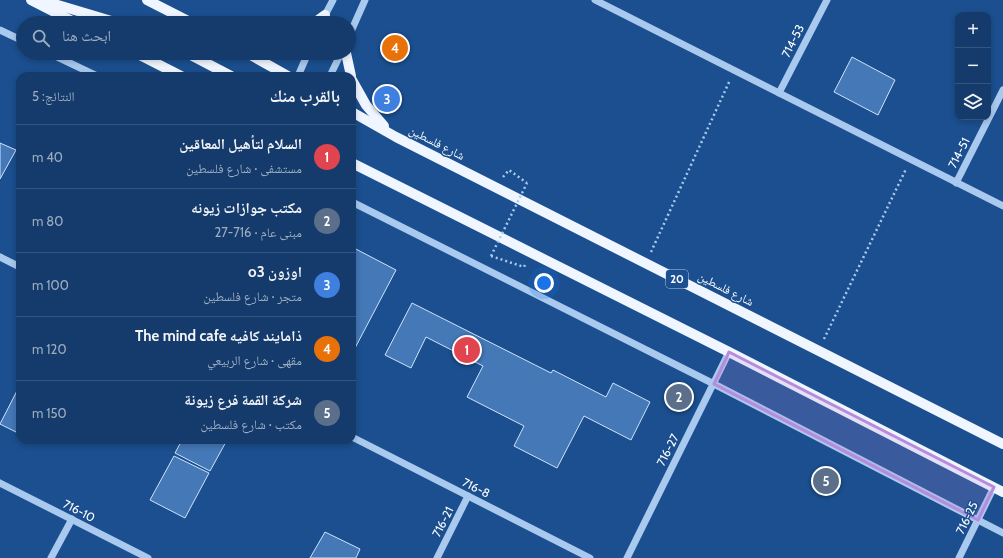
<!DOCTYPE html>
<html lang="ar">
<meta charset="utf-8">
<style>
:root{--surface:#143b6b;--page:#214673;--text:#f1f3f6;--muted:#9dadc1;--line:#33557e;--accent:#d6ab8b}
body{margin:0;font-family:Cabin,"Noto Naskh Arabic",sans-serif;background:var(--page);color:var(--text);direction:rtl}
.controls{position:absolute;right:12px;top:12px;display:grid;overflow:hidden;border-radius:8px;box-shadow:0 2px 6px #0003}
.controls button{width:36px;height:36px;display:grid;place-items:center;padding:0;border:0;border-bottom:1px solid var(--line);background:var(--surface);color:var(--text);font:20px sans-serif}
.you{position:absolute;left:544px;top:283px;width:14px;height:14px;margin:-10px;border:3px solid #fff;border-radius:50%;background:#1a73e8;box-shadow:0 0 0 6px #1a73e833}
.badge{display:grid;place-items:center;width:26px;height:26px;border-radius:50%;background:var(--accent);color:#fff;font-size:13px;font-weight:700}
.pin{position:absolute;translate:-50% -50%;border:2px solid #fff;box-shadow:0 1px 4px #0006}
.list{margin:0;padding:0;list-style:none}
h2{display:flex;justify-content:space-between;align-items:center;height:52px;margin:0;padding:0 16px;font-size:17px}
h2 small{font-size:13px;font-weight:400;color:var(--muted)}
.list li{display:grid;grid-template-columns:26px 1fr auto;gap:12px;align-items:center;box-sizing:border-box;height:64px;padding:0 16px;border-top:1px solid var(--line)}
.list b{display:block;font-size:15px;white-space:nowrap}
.list p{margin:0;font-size:13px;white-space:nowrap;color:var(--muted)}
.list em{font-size:13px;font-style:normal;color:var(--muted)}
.icon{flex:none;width:22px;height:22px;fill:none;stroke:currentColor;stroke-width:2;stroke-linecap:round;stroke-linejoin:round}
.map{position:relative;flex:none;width:1003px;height:558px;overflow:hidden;direction:ltr}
.search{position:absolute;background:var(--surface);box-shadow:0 2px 6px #0003;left:16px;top:16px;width:340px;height:44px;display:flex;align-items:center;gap:10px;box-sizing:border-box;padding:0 14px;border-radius:22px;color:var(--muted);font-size:15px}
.panel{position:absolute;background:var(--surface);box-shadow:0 2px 6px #0003;left:16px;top:72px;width:340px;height:372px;border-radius:12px;direction:rtl}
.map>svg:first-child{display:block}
</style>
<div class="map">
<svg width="1003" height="558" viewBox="0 0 1003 558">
<rect width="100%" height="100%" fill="#1b4f8f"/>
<g fill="#4478b7" stroke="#cfe3fa">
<path d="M852,57L895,80L878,115L834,92Z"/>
<path d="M0,143L16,150L0,179Z"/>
<path d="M352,247L396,270L354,350L352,349Z"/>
<path d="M412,303L551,373L553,370L606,397L613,383L650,402L631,440L584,416L557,468L514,446L524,426L467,397L483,366L426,337L411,368L385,355Z"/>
<path d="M20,385V434L0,424Z"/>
<path d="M182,440H227L210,471L175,453Z"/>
<path d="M174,456L209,473L185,518L150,500Z"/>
<path d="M325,532L360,549L356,558H310Z"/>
</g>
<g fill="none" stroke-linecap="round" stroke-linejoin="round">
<g stroke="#a9c9ee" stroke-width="2.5" stroke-dasharray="2 3" stroke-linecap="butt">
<path d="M503,177L509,170L527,183"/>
<path d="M651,252L730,80"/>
<path d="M491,256L524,267L526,263"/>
<path d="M824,339L906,169"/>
</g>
<g stroke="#a9c9ee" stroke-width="7">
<path d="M595,0L1003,206"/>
<path d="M323,19L333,0"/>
<path d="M0,30L23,41"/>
<path d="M349,36L365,0"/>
<path d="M49,53L97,76"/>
<path d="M298,76L308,53"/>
<path d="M330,76L341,53"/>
<path d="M779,93L827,0"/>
<path d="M956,183L1003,90"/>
<path d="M352,202L714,384L1003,533"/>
<path d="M0,257L20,267"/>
<path d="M352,437L590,558"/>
<path d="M0,483L148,558"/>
<path d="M51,558L72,519"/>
<path d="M437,558L468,496"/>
<path d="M627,558L729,352"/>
<path d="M959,558L994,487"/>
</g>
<g stroke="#f0f6ff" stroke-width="10">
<path d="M31,0L76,23"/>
<path d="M41,0L118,23"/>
<path d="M147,0L192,23"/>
<path d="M314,23L325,15"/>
<path d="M136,53L181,76"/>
<path d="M187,53L231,76"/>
<path d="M247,53L288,76"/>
<path d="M346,53L351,76"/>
<path d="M352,80L366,105L384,126"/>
<path d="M352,112L396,137L1003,444"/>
<path d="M352,163L729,352L1003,492"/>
</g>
<path stroke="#a9c9ee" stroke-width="2.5" stroke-dasharray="2 3" stroke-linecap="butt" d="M491,256L527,183"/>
</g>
<path fill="#b68bdc" fill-opacity="0.2" stroke="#b68bdc" stroke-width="3" stroke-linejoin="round" d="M729,352L994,487L978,520L714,384Z"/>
<g text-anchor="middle" stroke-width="3" stroke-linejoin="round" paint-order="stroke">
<rect fill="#1b4f8f" stroke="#bbcadd" stroke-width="1" x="666" y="270" width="22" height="18" rx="3"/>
<g font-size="11" font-weight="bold" fill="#fff">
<text x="677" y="283">20</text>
</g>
<g font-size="12" fill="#fff" stroke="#1b4f8f">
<text transform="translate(793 41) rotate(-63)" y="4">714-53</text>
<text transform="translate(437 143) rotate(27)" y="4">شارع فلسطين</text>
<text transform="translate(959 153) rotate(-63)" y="4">714-51</text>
<text transform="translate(726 289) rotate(27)" y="4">شارع فلسطين</text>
<text transform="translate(668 450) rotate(-63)" y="4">716-27</text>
<text transform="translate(476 488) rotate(27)" y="4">716-8</text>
<text transform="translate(79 511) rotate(27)" y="4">716-10</text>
<text transform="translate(967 518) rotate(-64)" y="4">716-25</text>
<text transform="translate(443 522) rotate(-63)" y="4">716-21</text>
</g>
</g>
</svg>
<div class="controls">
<button>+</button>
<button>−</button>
<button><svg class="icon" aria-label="layers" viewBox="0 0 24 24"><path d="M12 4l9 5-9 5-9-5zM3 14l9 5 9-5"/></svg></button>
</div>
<div class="you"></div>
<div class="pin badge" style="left:467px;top:350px;background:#e0444e">1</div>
<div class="pin badge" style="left:679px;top:397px;background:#5c6f8a">2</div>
<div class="pin badge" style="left:387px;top:99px;background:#3f7fe0">3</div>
<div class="pin badge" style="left:395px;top:48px;background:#e8710a">4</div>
<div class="pin badge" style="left:826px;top:481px;background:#5c6f8a">5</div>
<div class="search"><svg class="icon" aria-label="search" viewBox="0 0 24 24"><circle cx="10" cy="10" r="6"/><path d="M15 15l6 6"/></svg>ابحث هنا</div>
<section class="panel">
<h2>بالقرب منك<small>النتائج: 5</small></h2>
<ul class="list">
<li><span class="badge" style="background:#e0444e">1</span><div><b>السلام لتأهيل المعاقين</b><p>مستشفى · شارع فلسطين</p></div><em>40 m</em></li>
<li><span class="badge" style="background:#5c6f8a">2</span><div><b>مكتب جوازات زيونه</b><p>مبنى عام · 716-27</p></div><em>80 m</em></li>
<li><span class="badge" style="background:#3f7fe0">3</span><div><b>اوزون o3</b><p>متجر · شارع فلسطين</p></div><em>100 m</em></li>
<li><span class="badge" style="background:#e8710a">4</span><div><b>ذامايند كافيه The mind cafe</b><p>مقهى · شارع الربيعي</p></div><em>120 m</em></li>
<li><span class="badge" style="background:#5c6f8a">5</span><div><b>شركة القمة فرع زيونة</b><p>مكتب · شارع فلسطين</p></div><em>150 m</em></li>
</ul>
</section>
</div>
